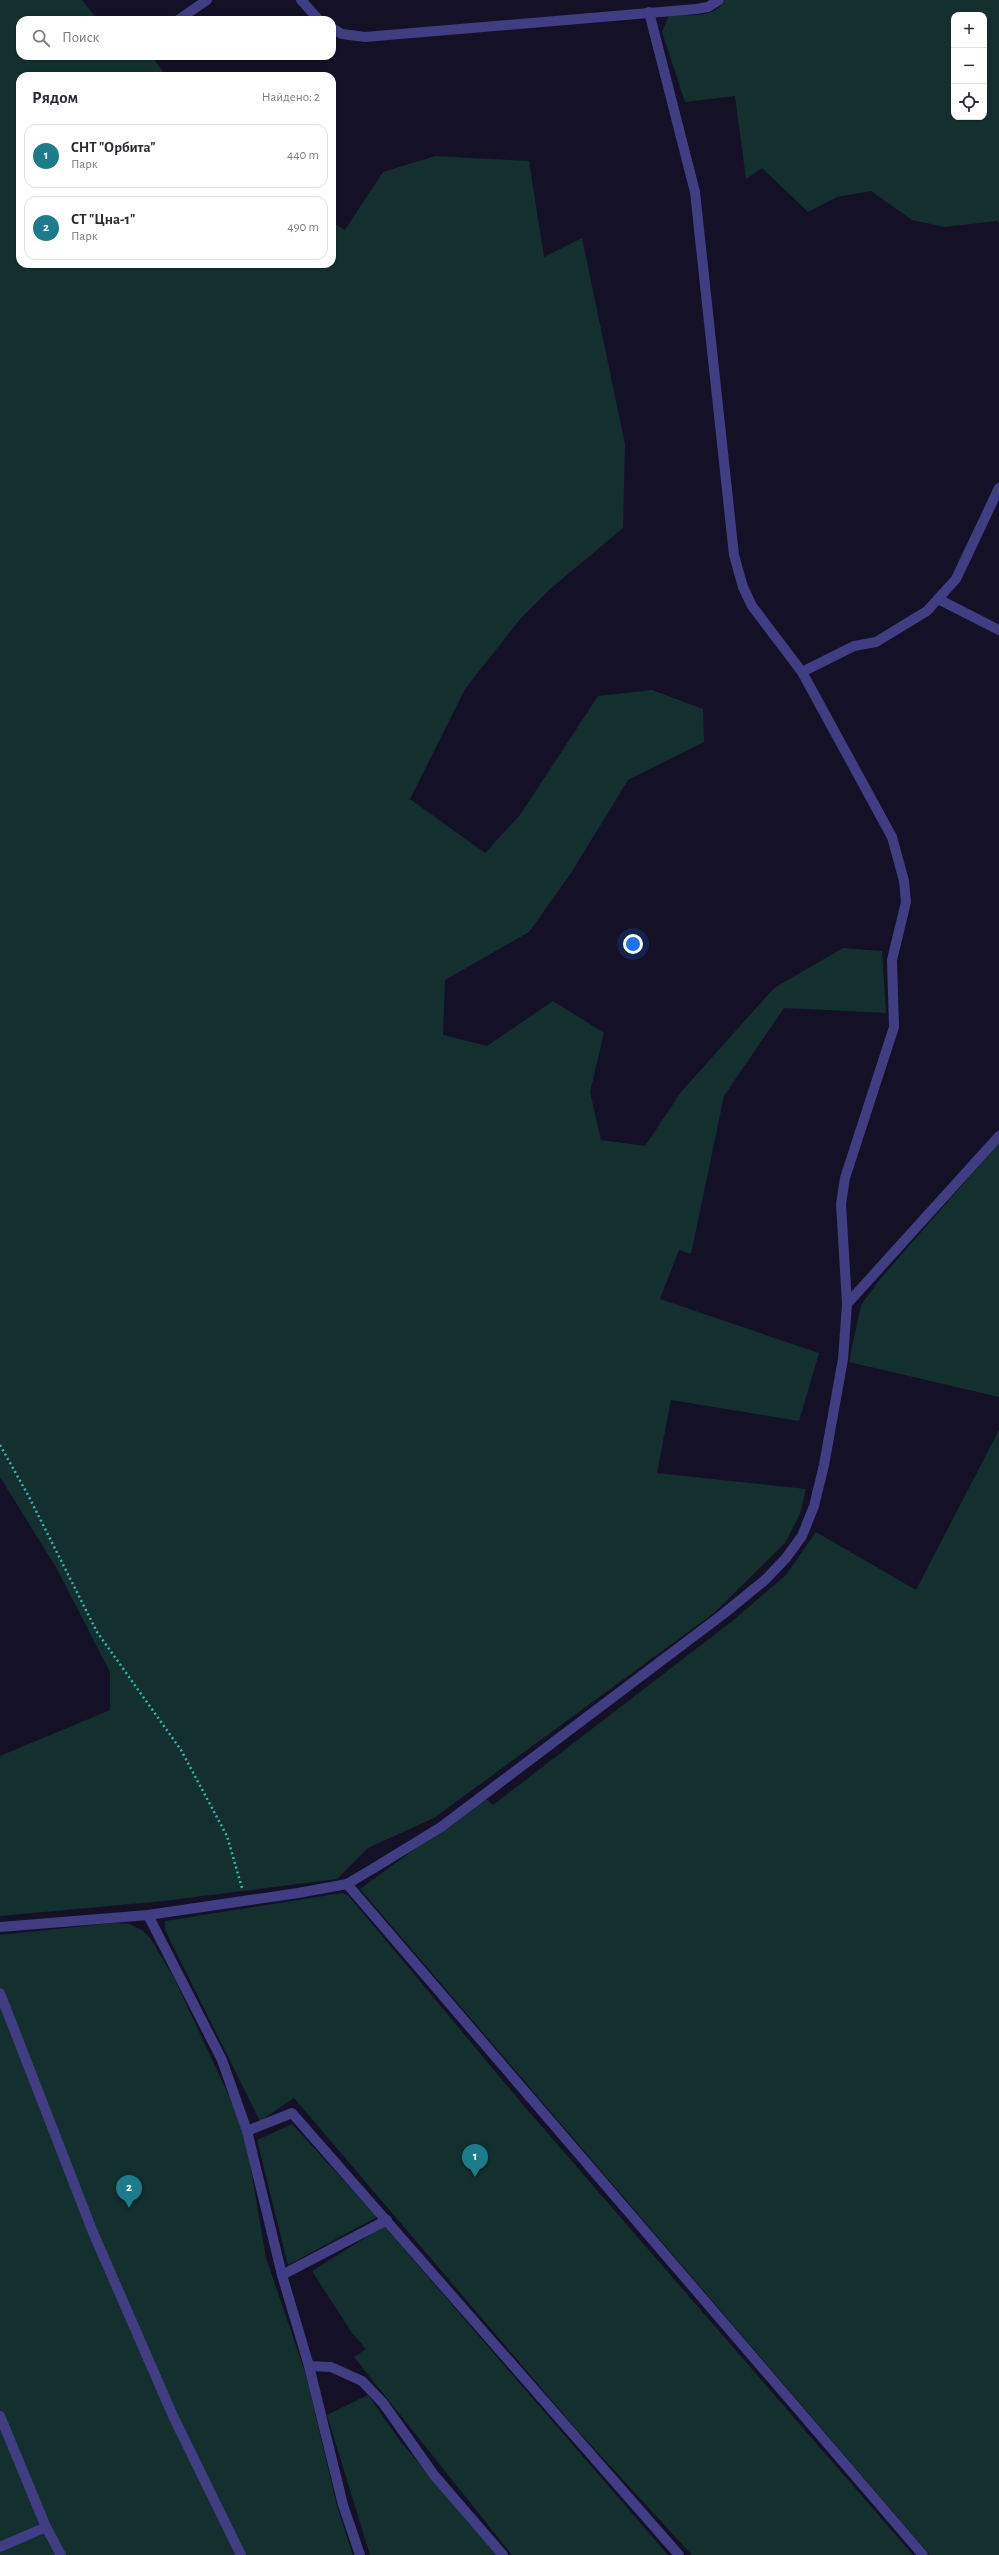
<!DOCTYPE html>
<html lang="ru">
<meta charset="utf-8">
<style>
:root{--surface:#fff;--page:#f7f7f7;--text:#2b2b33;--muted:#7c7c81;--line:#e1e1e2;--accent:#1c7c8b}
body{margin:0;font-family:"Alegreya Sans",sans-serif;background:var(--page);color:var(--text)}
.controls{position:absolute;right:12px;top:12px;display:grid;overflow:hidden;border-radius:8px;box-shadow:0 1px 3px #0004}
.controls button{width:36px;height:36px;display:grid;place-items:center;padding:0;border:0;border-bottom:1px solid var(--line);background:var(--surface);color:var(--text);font:20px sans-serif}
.you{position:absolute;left:633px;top:944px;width:14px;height:14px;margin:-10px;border:3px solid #fff;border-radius:50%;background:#1a73e8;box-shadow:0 0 0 6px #1a73e833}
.badge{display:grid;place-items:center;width:26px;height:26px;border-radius:50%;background:var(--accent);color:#fff;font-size:13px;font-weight:700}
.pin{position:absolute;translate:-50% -33px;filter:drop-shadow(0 1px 2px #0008)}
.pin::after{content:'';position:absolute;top:21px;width:14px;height:12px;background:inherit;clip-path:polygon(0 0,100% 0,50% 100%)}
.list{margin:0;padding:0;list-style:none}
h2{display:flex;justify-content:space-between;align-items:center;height:52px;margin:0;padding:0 16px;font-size:17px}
h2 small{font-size:13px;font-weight:400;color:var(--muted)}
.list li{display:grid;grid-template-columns:26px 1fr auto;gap:12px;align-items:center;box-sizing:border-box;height:64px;margin:0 8px 8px;padding:0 8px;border:1px solid var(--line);border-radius:12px}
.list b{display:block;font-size:15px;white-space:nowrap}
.list p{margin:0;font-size:13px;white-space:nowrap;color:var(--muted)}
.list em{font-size:13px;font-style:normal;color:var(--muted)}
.icon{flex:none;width:22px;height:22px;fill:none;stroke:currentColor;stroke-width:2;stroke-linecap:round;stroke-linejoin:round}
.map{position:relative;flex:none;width:999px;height:2555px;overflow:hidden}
.search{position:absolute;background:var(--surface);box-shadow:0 1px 3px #0004;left:16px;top:16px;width:320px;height:44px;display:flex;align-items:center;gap:10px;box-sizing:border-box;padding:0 14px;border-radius:12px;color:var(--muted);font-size:15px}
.panel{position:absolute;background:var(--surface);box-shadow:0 1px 3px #0004;left:16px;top:72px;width:320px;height:196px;border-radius:12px}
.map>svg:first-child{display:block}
</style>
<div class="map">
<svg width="999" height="2555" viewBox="0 0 999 2555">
<rect width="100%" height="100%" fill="#141026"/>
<g fill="#13302f" fill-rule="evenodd">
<path d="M0,0H82L98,20H20V56H152L166,76H20V264H332V222L345,230L383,172L435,156L529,161L544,257L582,238L625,444L623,528L549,590L521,618L465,689L410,799L485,853L520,815L598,696L652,690L703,709L704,742L628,780L571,873L529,932L445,980L443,1035L487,1046L553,1001L604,1033L590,1092L601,1140L645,1146L681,1092L774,988L843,948L882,951L886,1013L784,1008L724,1096L691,1254L679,1250L660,1299L819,1353L799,1421L671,1400L657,1473L806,1489L800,1514L785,1543L714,1613L434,1818L368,1848L337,1879L164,1901L0,1916V1756L110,1710V1672L57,1569L0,1477Z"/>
<path d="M725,0H999V223L997,221L945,227L912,220L871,191L837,197L808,212L762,168L746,179L735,96L685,102L662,32L669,15C688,15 715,19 725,0ZM954,15H984V117H954Z"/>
<path d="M999,1143V1397L849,1362L861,1305L881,1278Z"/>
<path d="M999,1430V2555H930L360,1889L485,1798L493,1805L731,1622L786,1575L816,1532L916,1590Z"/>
<path d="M342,1893L348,1895L524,2106L913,2555H692L578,2431L294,2098L260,2121L165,1930V1921Z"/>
<path d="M112,1923L129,1924L142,1930L150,1938L174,1978L237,2113L249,2157L266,2258L306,2375L337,2506L353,2555H0V1935Z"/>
<path d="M292,2124L377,2217L288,2265L257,2140Z"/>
<path d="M384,2226L668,2555H512L354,2357L366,2349L352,2333L312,2271Z"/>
<path d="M368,2395L400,2441L498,2555H370L327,2415Z"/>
</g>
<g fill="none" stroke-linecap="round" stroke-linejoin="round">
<path stroke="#34b4ad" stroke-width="2.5" stroke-dasharray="2 3" stroke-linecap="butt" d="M0,1445L28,1495L97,1632L181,1750L227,1836L242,1888"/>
<g stroke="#403d83" stroke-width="10">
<path d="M301,0L319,20"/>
<path d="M178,20L207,0"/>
<path d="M332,28L342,34L365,37L696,9L708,7L719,0"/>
<path d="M938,599L999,630"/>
<path d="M802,672L854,646L876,642L927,611L956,579L999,488"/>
<path d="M847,1304L999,1136"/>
<path d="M374,1868L441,1827L722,1615L765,1580L786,1558L802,1536L814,1506L824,1465L843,1359L847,1304L841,1204L845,1178L894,1027L892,960L906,902L904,881L892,837L802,672L752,606L743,587L734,555L695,192L649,12"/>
<path d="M347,1884L923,2555"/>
<path d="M148,1915L222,2060L247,2131L282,2275L309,2366L343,2505L360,2555"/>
<path d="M0,1993L92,2230L173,2416L241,2555"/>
<path d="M247,2131L292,2113L679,2555"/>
<path d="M282,2275L387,2220"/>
<path d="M309,2366L331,2367L362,2381L383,2403L434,2475L503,2555"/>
<path d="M0,2416L46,2527L61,2555"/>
<path d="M0,2547L46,2527"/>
</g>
<path stroke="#403d83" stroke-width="10" d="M0,1927L148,1915L298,1893L347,1884L374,1868"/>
</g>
</svg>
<div class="controls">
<button>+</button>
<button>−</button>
<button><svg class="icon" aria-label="locate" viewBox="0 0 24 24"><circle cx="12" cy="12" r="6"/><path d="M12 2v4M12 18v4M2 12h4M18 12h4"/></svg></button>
</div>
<div class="you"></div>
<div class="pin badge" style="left:475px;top:2177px">1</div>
<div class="pin badge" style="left:129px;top:2208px">2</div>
<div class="search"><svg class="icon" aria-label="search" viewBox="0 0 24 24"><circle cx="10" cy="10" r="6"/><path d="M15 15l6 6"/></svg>Поиск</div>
<section class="panel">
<h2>Рядом<small>Найдено: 2</small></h2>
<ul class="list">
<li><span class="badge">1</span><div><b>CНТ &quot;Орбита&quot;</b><p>Парк</p></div><em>440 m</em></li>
<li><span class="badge">2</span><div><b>СТ &quot;Цна-1&quot;</b><p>Парк</p></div><em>490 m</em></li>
</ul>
</section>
</div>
